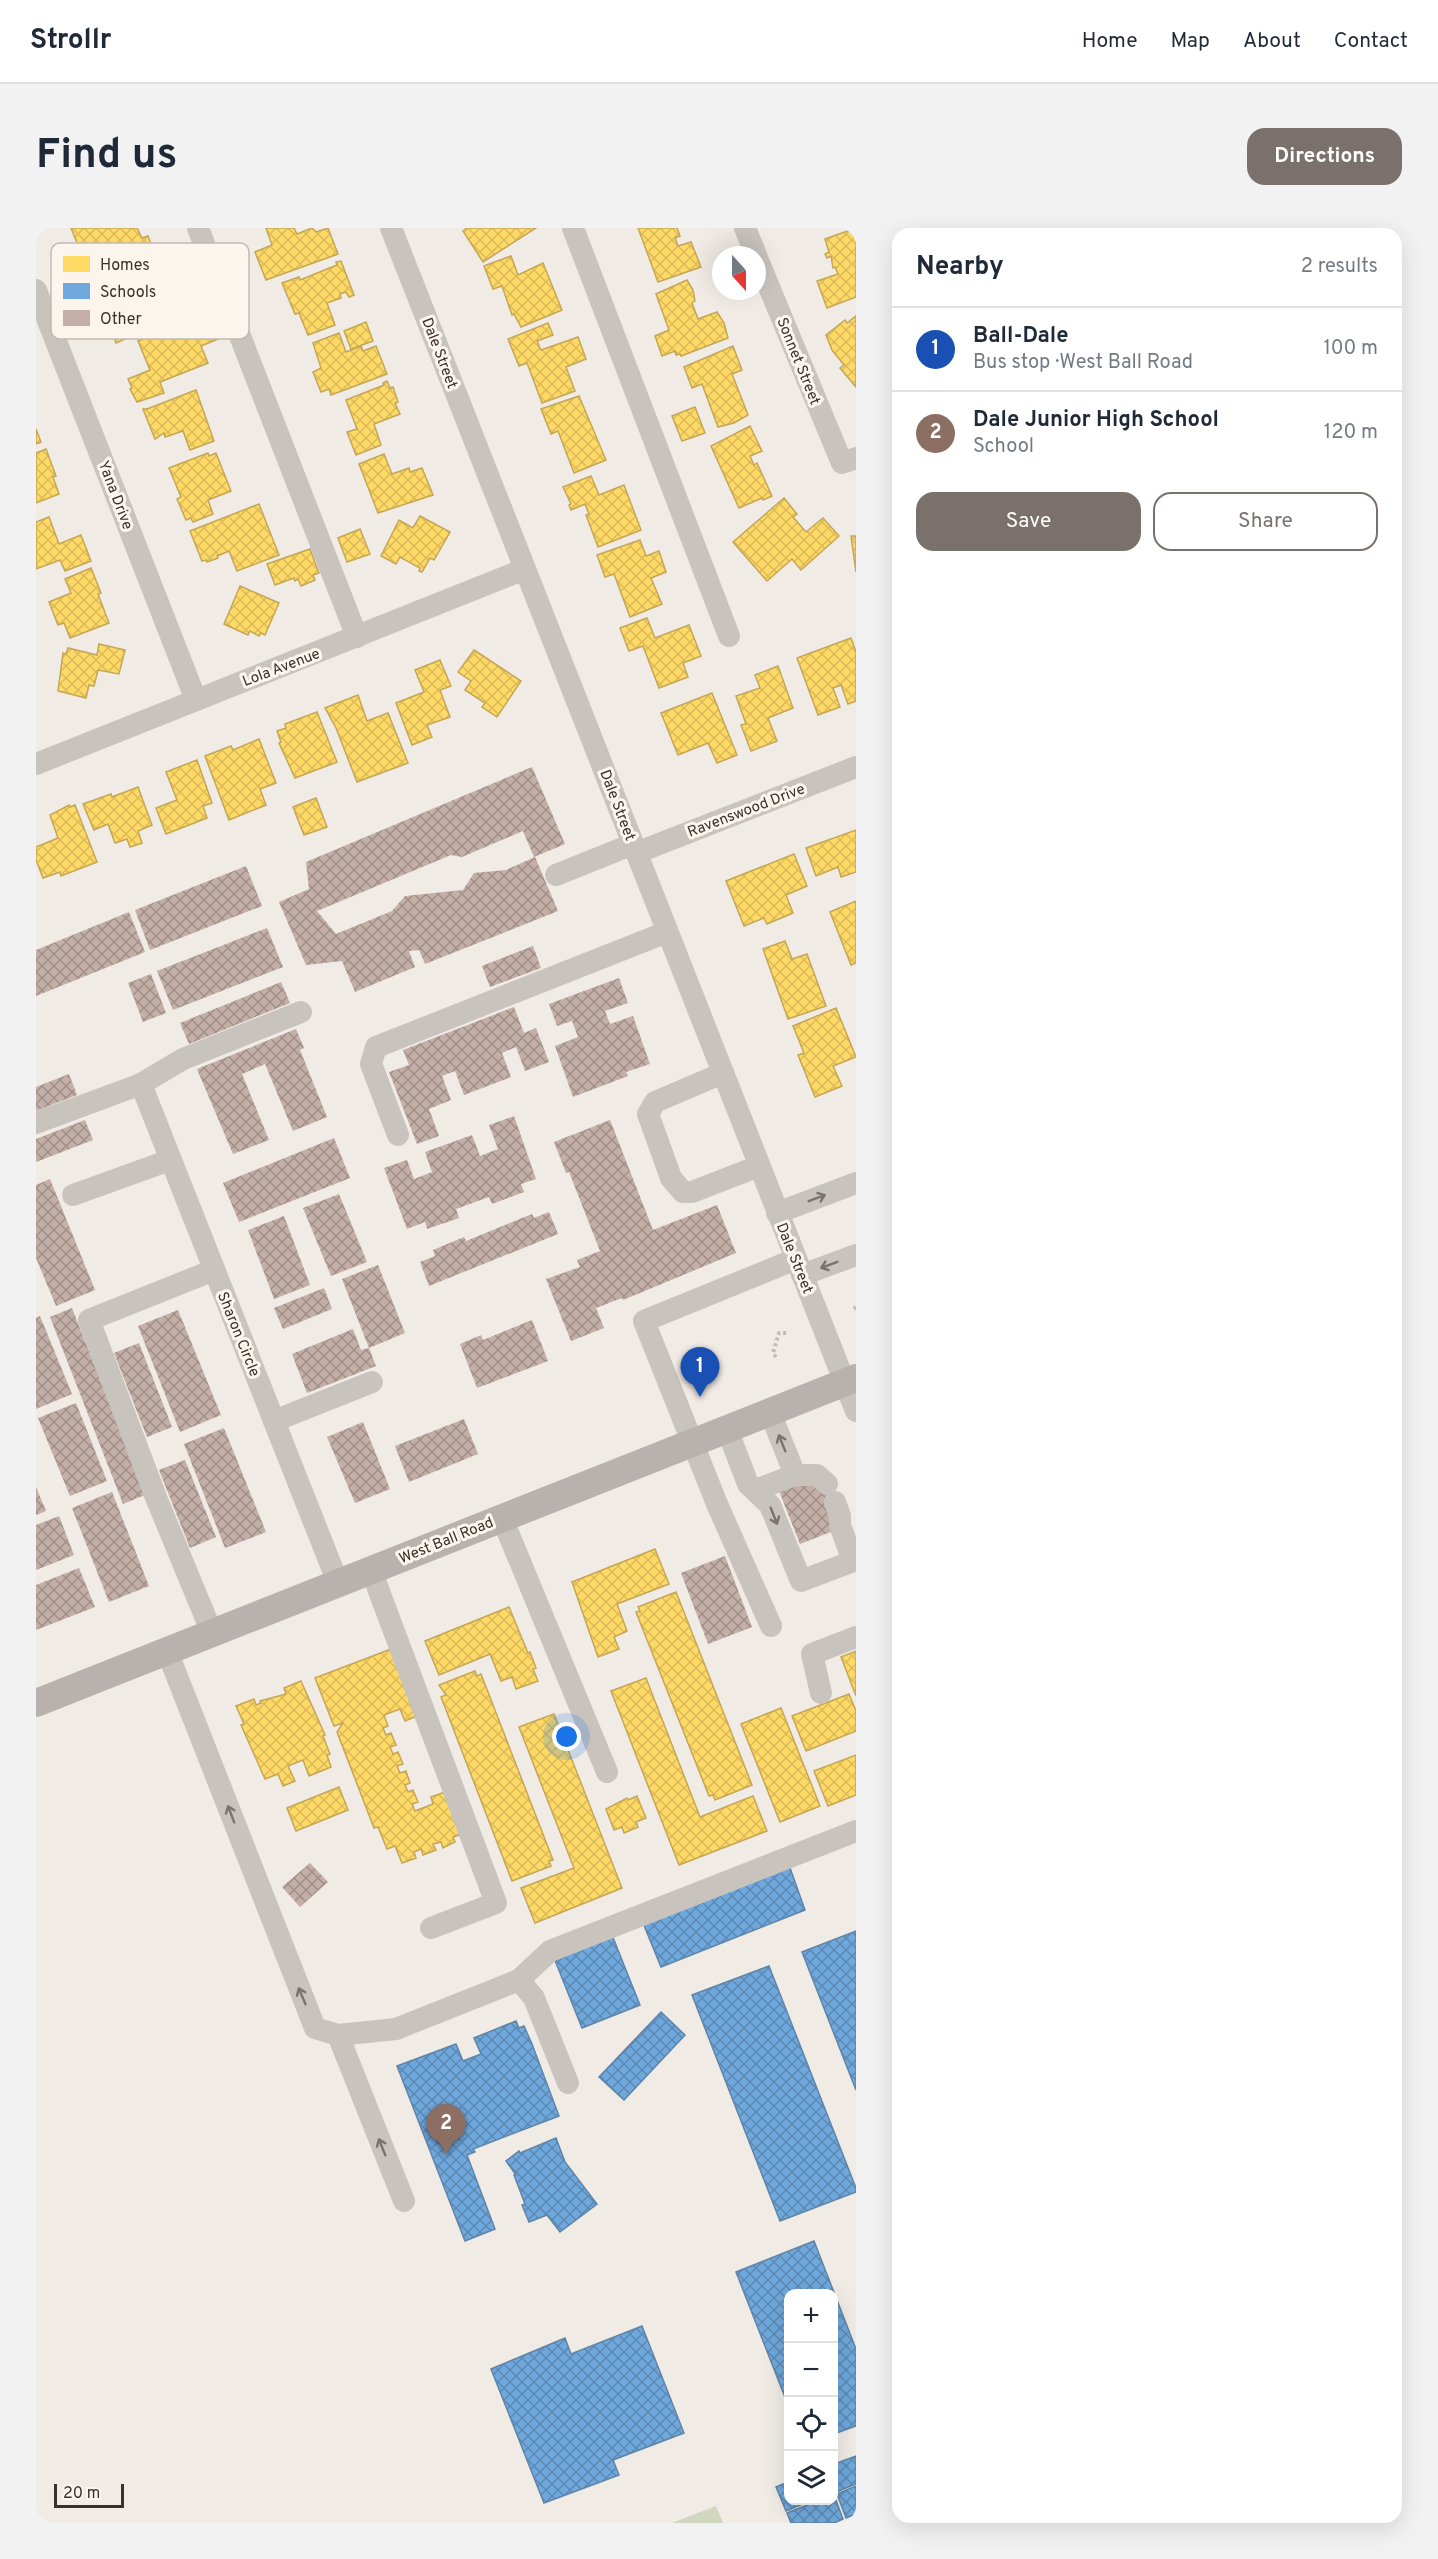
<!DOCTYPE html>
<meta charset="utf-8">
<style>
:root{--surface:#fff;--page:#f2f2f3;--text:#1f2937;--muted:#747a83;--line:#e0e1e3;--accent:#7a716c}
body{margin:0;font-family:Overpass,sans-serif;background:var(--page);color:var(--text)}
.controls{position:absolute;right:18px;bottom:18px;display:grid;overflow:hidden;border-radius:12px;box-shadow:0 6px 24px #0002}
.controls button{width:54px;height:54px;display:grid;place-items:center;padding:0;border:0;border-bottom:2px solid var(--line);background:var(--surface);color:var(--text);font:30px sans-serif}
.compass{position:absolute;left:676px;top:18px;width:54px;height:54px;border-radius:50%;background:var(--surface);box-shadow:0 6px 24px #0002;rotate:159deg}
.scale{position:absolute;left:18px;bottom:15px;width:70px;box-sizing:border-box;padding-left:6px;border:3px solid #3b302b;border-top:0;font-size:16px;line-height:21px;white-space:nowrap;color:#3b302b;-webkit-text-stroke:4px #fbf5ee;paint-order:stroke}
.you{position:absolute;left:531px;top:1509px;width:21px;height:21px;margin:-15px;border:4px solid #fff;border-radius:50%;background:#1a73e8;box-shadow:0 0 0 9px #1a73e833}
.badge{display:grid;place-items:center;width:39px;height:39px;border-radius:50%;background:var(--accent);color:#fff;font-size:20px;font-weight:700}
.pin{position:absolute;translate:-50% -50px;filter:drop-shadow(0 2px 3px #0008)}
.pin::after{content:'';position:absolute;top:32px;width:21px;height:18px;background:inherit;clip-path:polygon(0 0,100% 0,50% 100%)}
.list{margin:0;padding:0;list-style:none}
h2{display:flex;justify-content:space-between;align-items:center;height:78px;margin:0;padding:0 24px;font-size:26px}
h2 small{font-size:20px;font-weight:400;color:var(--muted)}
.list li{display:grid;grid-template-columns:39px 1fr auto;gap:18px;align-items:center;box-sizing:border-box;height:84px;padding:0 24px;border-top:2px solid var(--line)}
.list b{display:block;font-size:22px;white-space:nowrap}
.list p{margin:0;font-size:20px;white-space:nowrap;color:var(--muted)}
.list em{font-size:20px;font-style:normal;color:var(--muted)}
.actions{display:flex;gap:12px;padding:18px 24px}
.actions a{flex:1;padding:14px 0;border:2px solid var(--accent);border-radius:18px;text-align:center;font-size:21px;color:var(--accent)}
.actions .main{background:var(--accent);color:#fff}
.icon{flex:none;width:33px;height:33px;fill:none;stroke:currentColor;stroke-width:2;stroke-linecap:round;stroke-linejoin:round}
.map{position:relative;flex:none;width:820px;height:2295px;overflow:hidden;border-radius:18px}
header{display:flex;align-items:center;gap:36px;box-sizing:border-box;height:84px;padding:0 30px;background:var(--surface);border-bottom:2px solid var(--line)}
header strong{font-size:28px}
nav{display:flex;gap:33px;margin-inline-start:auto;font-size:21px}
.intro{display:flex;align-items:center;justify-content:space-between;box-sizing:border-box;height:144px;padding:0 36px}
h1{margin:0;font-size:42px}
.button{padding:15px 27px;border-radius:18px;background:var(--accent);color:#fff;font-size:21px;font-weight:700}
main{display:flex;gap:36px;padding:0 36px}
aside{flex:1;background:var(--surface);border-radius:18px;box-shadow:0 6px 24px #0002}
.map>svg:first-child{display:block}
</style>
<header>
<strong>Strollr</strong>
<nav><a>Home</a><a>Map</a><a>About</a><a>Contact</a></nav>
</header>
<div class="intro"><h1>Find us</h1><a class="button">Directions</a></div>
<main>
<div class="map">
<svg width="820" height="2295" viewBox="0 0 820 2295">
<defs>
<pattern id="homes-cross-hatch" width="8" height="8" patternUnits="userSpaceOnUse" patternTransform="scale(1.5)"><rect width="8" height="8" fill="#ffd966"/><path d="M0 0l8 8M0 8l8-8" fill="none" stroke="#dbbb59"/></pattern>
<pattern id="schools-cross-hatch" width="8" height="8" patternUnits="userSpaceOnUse" patternTransform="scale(1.5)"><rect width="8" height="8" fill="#6fa8dc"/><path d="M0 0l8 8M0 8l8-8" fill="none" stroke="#5c89b3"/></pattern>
<pattern id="building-cross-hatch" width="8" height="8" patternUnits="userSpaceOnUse" patternTransform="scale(1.5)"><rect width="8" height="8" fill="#c3afa7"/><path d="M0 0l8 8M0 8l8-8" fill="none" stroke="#a08f88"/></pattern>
</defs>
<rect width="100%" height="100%" fill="#f0ebe5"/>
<path fill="#d1d6bf" d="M680,2278L687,2295H636Z"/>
<g fill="url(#homes-cross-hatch)" stroke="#c4a654" stroke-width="1.5">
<path d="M35,0H101L106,10L112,8L119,26L83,43L75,22L59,28L58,24L51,27L52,31L48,32Z"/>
<path d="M230,0H258L261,6L276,0L280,4L292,0L302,26L230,52L219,24L236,17Z"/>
<path d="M431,0H500L447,34L427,3Z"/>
<path d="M602,0H641L644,8L639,10L642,18L655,14L665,39L622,54Z"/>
<path d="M820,0V69L791,80L781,53L802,46L799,39L797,40L795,28L791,30L789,26L793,24L789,11Z"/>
<path d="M475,28L482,47L507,35L526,82L485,99L478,86L476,87L466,58L457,61L448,38Z"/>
<path d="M305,33L318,67L313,69L310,64L304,66L305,70L291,75L299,97L272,107L263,85L259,86L246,55L263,49L264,52L301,37L300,34Z"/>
<path d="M113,40L127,76L111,82L116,99L80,115L62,60Z"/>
<path d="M651,52L657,62L659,73L656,75L662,91L681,84L688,95L692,110L645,128L644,126L640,127L639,123L626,128L619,108L633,102L620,66Z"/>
<path d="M178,85L187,109L165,118L172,135L124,154L128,165L101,174L94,161L96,160L92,151L114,142L102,113Z"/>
<path d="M820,88V159L804,140L808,137L796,122L790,107L809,92L811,95Z"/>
<path d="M330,94L337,113L315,121L308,103Z"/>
<path d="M512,95L517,107L501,113L505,122L542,109L550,131L530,139L539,163L506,175L491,135L483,138L472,111Z"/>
<path d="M303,105L310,124L325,118L327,123L340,118L351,146L295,167L293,161L285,164L277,144L285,140L277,115Z"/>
<path d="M697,118L706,142L696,146L712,187L698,195L682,199L666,156L656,160L648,139Z"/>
<path d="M351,153L354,160L357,159L362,174L359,175L364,186L338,196L345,217L320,227L311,204L321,201L310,172L348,157L347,155Z"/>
<path d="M160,162L178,213L154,222L147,203L129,209L128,205L119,211L107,181H111Z"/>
<path d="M543,168L570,232L538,245L522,203L515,206L505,181Z"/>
<path d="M659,179L669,205L646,213L636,188Z"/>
<path d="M714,198L726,223L714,228L718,237L721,235L736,268L727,272L726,270L703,280L675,218Z"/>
<path d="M0,201L5,214L0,216Z"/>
<path d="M10,221L20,248L17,249L23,266L0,275V225Z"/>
<path d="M172,225L173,228L180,225L195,263L172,272L177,286L157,294L155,290L150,292L141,271L145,269L133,240Z"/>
<path d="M348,226L356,246L373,240L374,244L386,240L397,267L342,285L323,236Z"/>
<path d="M555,248L563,267L588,257L605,302L562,319L550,287L553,286L549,276L535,282L533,277L535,276L527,259Z"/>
<path d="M748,270L761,286L757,289L770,304L787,290L803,308L765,342L756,331L731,353L697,314Z"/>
<path d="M223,276L243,327L201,343L193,323L181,328L182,330L171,334L170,332L166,333L154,303Z"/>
<path d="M384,288L414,304L398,332L394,330L386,344L383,343L384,340L364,329L360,336L345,328L363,292L377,300Z"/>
<path d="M13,289L23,316L45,307L55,333L29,343L24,332L0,341V294Z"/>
<path d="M324,301L334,326L311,334L302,310Z"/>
<path d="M815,308H820V344Z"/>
<path d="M604,312L610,328L623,323L630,344L615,350L626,376L594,389L578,346L569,349L561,327Z"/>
<path d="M274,321L283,345L277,347L279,352L265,358L262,351L259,353L258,350L239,357L231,336Z"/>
<path d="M55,340L65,365L62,366L73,395L34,410L28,395L22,397L13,374L35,365L29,351Z"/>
<path d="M204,358L243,375L229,407L225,405L223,408L214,403L212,407L188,396Z"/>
<path d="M611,390L619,410L653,397L665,428L647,435L652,449L623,460L607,418L593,423L584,400Z"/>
<path d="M815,410L820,424V473L812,476L805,457L797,460L804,479L782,487L761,430Z"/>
<path d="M63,416L89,422L83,446L62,442L58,458L53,457L50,470L22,463L27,425L30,426L32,420L61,427Z"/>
<path d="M438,422L485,453L461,489L446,479L449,475L429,462L435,453L422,444Z"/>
<path d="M404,432L415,458L404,462L414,489L391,497L396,509L376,517L360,475L388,464L379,442Z"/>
<path d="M742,438L757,480L732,490L741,513L715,523L705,497L710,496L700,468L724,460L719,447Z"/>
<path d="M676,465L701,527L681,535L672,515L642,527L625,485Z"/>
<path d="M322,467L331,493L352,485L372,535L321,554L300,500L289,480Z"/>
<path d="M281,484L301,534L259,550L243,515L245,514L241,503L250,500L249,496Z"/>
<path d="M223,511L240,555L224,561L230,577L193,592L169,528L195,518L197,522Z"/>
<path d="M161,532L176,575L167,578L171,590L130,606L120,580L141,572L130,544Z"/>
<path d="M102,559L116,597L102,603L106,615L94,619L91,611L79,615L72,596L58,602L47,576L75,566L76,569Z"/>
<path d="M280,570L291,599L268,607L257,579Z"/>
<path d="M33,577L34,579L39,577L61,634L25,648L24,644L7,650L0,632V619L22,610L14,587Z"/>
<path d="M820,602V644L805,649L802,639L780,648L770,620Z"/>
<path d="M758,626L771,658L750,667L757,685L731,696L728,690L708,698L690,653Z"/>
<path d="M820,673V735L815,737L794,684Z"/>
<path d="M749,713L756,731L771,726L790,778L752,791L727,721Z"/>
<path d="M800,780L820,829L797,838L806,858L779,869L762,827L768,825L757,798Z"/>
<path d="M619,1321L633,1356L581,1376L591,1403L578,1409L583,1421L562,1429L536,1354Z"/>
<path d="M640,1364L716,1557L679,1572L677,1567L673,1568L600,1384L604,1383L602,1379Z"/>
<path d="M473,1379L492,1425L494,1424L500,1440L497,1441L502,1453L480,1461L476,1449L465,1453L454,1426L403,1447L389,1413Z"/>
<path d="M355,1421L381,1488L369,1493L364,1481L348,1487L352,1498L347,1500L350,1507L355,1505L360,1517L354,1519L357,1526L362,1524L367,1536L361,1538L364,1545L370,1543L374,1555L369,1557L372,1564L377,1562L382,1574L376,1576L379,1583L397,1576L395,1569L409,1564L426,1606L417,1609L419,1614L407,1620L405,1614L397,1616L400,1622L387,1627L385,1621L378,1624L380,1630L366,1635L359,1618L351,1621L342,1599L338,1600L301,1504L307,1495L298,1498L279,1450Z"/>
<path d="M820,1423V1468L805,1429Z"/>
<path d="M439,1443L441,1448L445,1446L517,1632L513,1633L515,1638L476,1653L405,1469L410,1467L403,1457Z"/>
<path d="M610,1450L664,1589L717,1568L731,1603L643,1637L575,1463Z"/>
<path d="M265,1453L289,1507L287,1508L294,1526L291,1527L295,1539L273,1548L267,1532L252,1538L259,1553L247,1558L242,1546L229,1551L205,1497L208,1496L200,1478L218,1471L220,1477L225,1475L224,1473L250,1466L248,1460Z"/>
<path d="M813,1466L820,1483V1503L770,1523L756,1488Z"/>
<path d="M745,1480L784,1578L744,1594L705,1496Z"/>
<path d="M518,1486L586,1660L499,1695L485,1660L538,1640L483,1499Z"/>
<path d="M820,1527V1567L792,1578L778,1543Z"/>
<path d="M303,1559L312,1582L260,1603L251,1580Z"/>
<path d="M601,1568L610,1590L600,1594L602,1599L588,1605L586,1599L578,1602L570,1581L591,1570L592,1572Z"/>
</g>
<g fill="url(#schools-cross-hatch)" stroke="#5f84a7" stroke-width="1.5">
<path d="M753,1637L769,1682L625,1739L607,1695Z"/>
<path d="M820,1703V1862L766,1724Z"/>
<path d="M576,1707L604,1777L546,1800L518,1730Z"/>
<path d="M733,1738L820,1960V1964L744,1993L656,1767Z"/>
<path d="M625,1784L649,1807L588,1872L563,1849Z"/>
<path d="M480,1793L483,1800L488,1798L496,1816L523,1888L437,1921L439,1924L431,1927L459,2001L429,2013L361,1838L420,1816L427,1833L445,1826L438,1810Z"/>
<path d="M520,1910L529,1934L561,1976L524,2004L511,1987L493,1994L486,1977L489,1976L478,1947H480L470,1933L483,1923L484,1925Z"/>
<path d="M778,2013L820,2121V2198L798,2206V2066H752V2177L700,2044Z"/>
<path d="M606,2098L648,2205L577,2232L583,2247L508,2275L455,2141L529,2110L535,2126Z"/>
<path d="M820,2228V2256L800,2264L798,2258V2236Z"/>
<path d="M752,2254V2272H777L750,2283L740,2259Z"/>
<path d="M820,2258V2286L810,2290L801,2266Z"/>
<path d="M798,2267L807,2291L798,2295H755L751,2285L784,2272H798Z"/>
</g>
<g fill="url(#building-cross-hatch)">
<path d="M496,539L529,616L498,629L487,603L426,629L415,627L281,683L300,706L356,683L369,668L427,662L438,645L470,642L499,629L522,683L389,736L383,722L373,723L379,739L319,764L306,733L270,737L243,674L273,661L270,634Z"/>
<path d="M210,638L226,678L114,722L99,682Z"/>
<path d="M93,684L109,724L0,768V722Z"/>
<path d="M231,700L247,739L137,782L121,743Z"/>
<path d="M497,718L505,740L454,759L446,738Z"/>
<path d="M115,746L130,785L107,794L92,755Z"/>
<path d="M583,750L592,775L569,783L574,796L597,788L614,836L590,844L592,848L537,869L519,818L542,809L536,793L521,798L513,776Z"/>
<path d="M245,754L254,775L153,816L144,795Z"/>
<path d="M478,779L488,805L500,800L513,834L489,843L480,819L466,825L475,849L428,867L419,843L406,848L415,872L393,881L403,908L381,916L353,844L373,837L367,822Z"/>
<path d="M260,801L268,820L264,822L291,889L257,903L229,836L206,846L233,912L197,926L161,841Z"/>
<path d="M33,846L41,867L0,883V859Z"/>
<path d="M478,888L500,951L485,956L488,964L456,976L453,969L420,981L423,990L391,1001L389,994L371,1001L348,940L371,932L378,951L396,944L389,924L436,907L444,928L462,921L453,897Z"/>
<path d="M49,892L57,912L0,934V911Z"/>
<path d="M574,892L617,1002L681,977L700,1025L587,1072L586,1070L560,1080L568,1100L535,1113L510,1051L544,1039L541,1032L564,1023L533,944L530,945L518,914Z"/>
<path d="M298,910L314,950L203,994L187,955Z"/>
<path d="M14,951L59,1062L20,1078L0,1030V957Z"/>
<path d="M303,966L331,1034L295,1048L267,980Z"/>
<path d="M513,984L522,1006L393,1058L384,1034L399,1028L397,1022L428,1009L430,1013L496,986L498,990Z"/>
<path d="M248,988L274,1057L238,1071L212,1002Z"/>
<path d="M342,1037L369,1105L333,1120L306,1051Z"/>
<path d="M288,1060L296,1081L247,1101L238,1080Z"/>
<path d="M36,1080L109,1267L87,1276L14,1089Z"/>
<path d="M142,1082L185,1187L144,1204L102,1098Z"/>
<path d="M4,1088L36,1166L0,1181V1090Z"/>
<path d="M496,1092L512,1133L441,1160L424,1116L445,1107L447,1112Z"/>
<path d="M317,1101L325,1122L333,1120L340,1138L271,1165L256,1126Z"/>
<path d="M103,1115L136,1199L111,1209L78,1125Z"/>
<path d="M40,1175L71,1253L34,1268L2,1190Z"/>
<path d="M428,1191L442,1226L373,1254L359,1218Z"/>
<path d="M327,1194L354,1261L319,1275L291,1209Z"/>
<path d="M188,1200L230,1304L189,1320L148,1216Z"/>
<path d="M149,1232L180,1309L154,1320L123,1242Z"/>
<path d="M780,1248L788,1255L800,1302L764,1316L743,1263Z"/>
<path d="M0,1259L10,1283L0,1287Z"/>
<path d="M76,1264L113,1358L73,1374L36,1280Z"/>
<path d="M23,1288L38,1327L0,1342V1297Z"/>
<path d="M689,1328L716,1399L672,1416L645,1345Z"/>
<path d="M43,1340L59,1379L0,1402V1357Z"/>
<path d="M274,1635L292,1654L264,1679L246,1659Z"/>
</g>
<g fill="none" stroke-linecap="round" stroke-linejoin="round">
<g stroke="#c2bbb6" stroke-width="4" stroke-dasharray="3 3" stroke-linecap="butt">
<path d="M818,1081L820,1079"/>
<path d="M740,1129L737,1125L743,1105H750"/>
</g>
<g stroke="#c9c3be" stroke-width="22">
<path d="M162,0L321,409"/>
<path d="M355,0L820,1183"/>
<path d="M537,0L693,408"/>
<path d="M709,0L720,27"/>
<path d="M721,30L806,235L820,230"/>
<path d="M0,62L160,472"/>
<path d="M0,536L489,341"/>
<path d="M600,625L820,539"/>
<path d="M520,647L597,616"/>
<path d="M687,845L619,874L612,886L635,950L647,964H656L723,938"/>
<path d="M105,856L302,1355"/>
<path d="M0,895L105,856L147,831L265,784"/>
<path d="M362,907L335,836L340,819L631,704"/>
<path d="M37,967L134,932"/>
<path d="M741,985L820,955"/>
<path d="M766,1047L820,1027"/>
<path d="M734,1184L759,1247"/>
<path d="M238,1193L336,1154"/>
<path d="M691,1201L712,1256L734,1277L765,1353L820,1332"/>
<path d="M719,1262L759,1247H781L791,1256"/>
<path d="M799,1274L804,1288V1297L817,1333"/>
<path d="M466,1290L571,1544"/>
<path d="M335,1342L460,1675L395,1700"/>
<path d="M735,1398L681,1276L608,1093L760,1031"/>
<path d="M176,1405L121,1272L53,1092L178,1042"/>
<path d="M131,1423L279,1800L302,1807L360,1801L483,1752L498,1770L532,1855"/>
<path d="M785,1465L776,1426L820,1409"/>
<path d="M483,1752L514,1723L820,1603"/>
<path d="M302,1807L368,1973"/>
</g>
<path stroke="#b8b1ad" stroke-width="28" d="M0,1475L820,1150"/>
</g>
<defs><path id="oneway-shaft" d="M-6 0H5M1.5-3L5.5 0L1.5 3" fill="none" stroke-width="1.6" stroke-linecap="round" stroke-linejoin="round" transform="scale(1.5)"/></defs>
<g stroke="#7b726d">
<use href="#oneway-shaft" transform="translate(781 970) rotate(-21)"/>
<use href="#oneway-shaft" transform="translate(793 1037) rotate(159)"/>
<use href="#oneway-shaft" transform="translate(746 1215) rotate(-112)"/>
<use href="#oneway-shaft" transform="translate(738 1288) rotate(68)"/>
<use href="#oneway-shaft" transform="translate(195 1586) rotate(-111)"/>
<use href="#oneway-shaft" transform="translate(266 1768) rotate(-113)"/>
<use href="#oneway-shaft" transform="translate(346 1919) rotate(-112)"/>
</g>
<g text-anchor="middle" stroke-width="6" stroke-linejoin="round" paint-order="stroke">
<g font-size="15" fill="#3b302b" stroke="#fbf5ee">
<text transform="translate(404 125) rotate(69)" y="5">Dale Street</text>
<text transform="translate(763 133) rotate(68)" y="5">Sonnet Street</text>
<text transform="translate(80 267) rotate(69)" y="5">Yana Drive</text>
<text transform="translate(245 439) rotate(-21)" y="5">Lola Avenue</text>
<text transform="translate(582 577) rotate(69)" y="5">Dale Street</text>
<text transform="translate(710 582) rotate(-21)" y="5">Ravenswood Drive</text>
<text transform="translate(759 1030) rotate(68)" y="5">Dale Street</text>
<text transform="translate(203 1106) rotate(68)" y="5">Sharon Circle</text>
<text transform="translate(410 1312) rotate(-22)" y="5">West Ball Road</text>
</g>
</g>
<rect x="15" y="15" width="198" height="96" rx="9" fill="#fbf5ee" stroke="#c1bab4" stroke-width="1.5"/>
<rect x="27" y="28" width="27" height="16" fill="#ffd966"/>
<rect x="27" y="55" width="27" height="16" fill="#6fa8dc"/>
<rect x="27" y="82" width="27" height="16" fill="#c3afa7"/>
<g font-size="16" fill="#3b302b">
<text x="64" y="42">Homes</text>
<text x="64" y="69">Schools</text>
<text x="64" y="96">Other</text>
</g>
</svg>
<div class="controls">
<button>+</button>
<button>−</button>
<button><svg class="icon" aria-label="locate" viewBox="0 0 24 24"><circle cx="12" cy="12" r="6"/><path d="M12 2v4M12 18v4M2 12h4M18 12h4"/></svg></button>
<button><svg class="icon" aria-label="layers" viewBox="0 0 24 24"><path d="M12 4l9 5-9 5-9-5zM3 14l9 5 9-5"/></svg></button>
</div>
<svg class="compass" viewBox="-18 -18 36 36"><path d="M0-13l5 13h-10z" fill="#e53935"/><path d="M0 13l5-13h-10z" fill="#747a83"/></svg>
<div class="scale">20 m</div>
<div class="you"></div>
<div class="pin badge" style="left:664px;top:1169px;background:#1a4fb4">1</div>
<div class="pin badge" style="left:410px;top:1926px;background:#8d6e63">2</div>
</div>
<aside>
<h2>Nearby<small>2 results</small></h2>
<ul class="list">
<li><span class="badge" style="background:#1a4fb4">1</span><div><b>Ball-Dale</b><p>Bus stop · West Ball Road</p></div><em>100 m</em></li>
<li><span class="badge" style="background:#8d6e63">2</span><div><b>Dale Junior High School</b><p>School</p></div><em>120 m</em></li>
</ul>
<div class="actions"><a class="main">Save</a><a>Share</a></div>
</aside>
</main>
